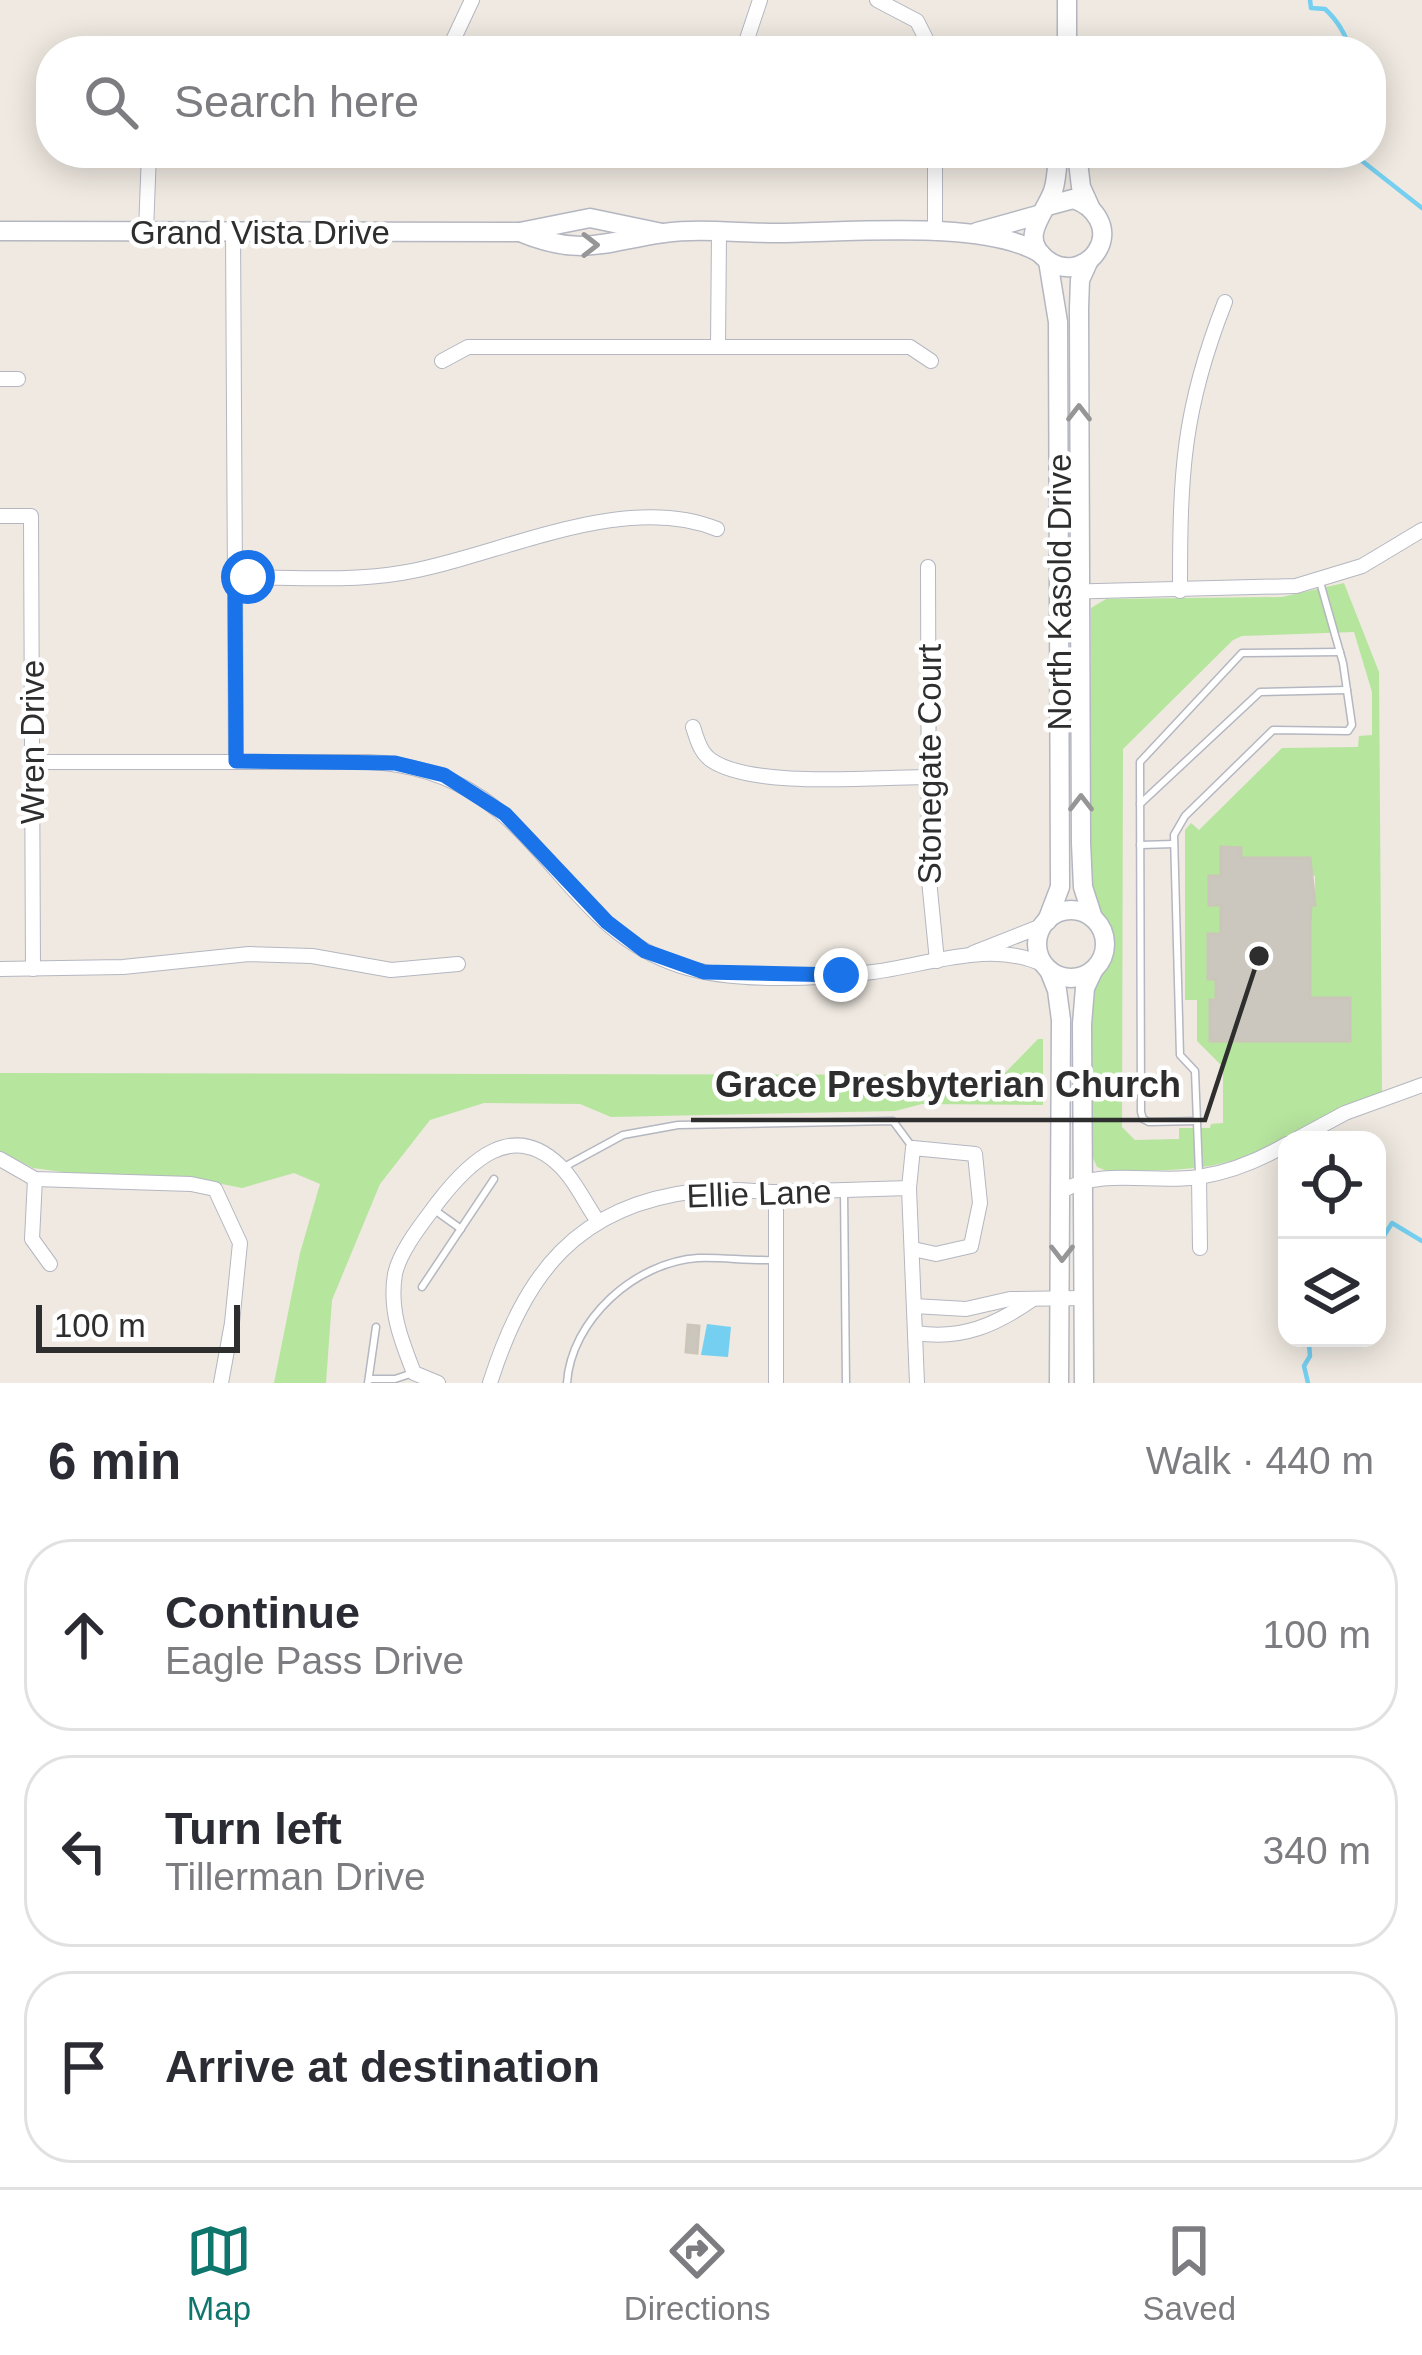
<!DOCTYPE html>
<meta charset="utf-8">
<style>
:root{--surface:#fff;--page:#f7f7f7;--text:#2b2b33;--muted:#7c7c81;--line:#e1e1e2;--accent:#0f766e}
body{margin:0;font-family:Arial,sans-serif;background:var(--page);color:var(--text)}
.controls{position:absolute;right:36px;bottom:36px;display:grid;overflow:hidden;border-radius:24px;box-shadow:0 6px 30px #0003}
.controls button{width:108px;height:108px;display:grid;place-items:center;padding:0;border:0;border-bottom:3px solid var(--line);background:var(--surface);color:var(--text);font:60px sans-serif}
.scale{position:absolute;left:36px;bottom:30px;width:204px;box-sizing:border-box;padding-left:12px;border:6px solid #2e2e2e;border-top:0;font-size:33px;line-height:42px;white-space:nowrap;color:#2e2e2e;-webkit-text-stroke:9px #fff;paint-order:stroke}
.stop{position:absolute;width:36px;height:36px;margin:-27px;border:9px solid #1a73e8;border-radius:50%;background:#fff}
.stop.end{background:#1a73e8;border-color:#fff;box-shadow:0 3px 12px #0008}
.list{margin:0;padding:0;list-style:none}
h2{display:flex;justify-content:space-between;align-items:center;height:156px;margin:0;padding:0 48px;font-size:51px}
h2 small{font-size:39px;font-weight:400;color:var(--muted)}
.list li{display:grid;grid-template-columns:78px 1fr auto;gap:36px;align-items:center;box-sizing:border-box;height:192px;margin:0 24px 24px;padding:0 24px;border:3px solid var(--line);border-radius:48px}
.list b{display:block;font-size:45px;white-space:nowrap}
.list p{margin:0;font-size:39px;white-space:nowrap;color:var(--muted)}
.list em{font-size:39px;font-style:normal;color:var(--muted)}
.icon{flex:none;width:66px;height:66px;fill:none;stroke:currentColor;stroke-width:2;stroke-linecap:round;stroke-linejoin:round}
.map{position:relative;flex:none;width:1422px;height:1383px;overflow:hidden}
.search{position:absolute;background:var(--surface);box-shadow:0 6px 30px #0003;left:36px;right:36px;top:36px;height:132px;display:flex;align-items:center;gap:30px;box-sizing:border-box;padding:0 42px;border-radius:48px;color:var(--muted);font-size:45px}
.sheet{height:804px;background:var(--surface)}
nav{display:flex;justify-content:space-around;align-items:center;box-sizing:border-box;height:168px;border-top:3px solid var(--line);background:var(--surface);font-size:33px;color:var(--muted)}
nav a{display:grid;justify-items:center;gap:6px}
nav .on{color:var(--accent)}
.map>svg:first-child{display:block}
</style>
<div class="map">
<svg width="1422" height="1383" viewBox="0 0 1422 1383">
<rect width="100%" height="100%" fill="#efe9e1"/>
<g fill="#b6e59e" fill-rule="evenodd">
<path d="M1344,583L1379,672L1382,1092C1334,1109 1292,1138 1246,1156C1202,1173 1153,1170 1107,1171L1097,1167L1093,1158L1088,1033L1094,983L1110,959L1113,943L1109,928L1091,902L1087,836L1091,802V608L1106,599L1282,597ZM1354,632L1372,692V735L1359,736L1358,747L1282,748L1199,830L1191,823L1185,830V1000H1197V1041L1223,1067V1123L1211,1124L1210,1128H1179V1139L1135,1140L1122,1127L1123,749L1233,640L1242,636ZM1221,848H1240L1241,860L1315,876V904L1311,905L1310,998L1211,1041L1210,1001L1229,1000L1228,979L1208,978V935L1221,934V905H1209V877L1221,876Z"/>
<path d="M1038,1039H1043V1105L922,1104L895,1111L611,1117L580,1104L484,1103L430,1120L380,1184L332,1300L326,1383H274L300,1253L320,1184L294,1173L242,1188L207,1181L70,1173L33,1168L0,1151V1073L1003,1075Z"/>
</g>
<path fill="#75cff0" d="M707,1324L731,1327L728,1357L701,1355Z"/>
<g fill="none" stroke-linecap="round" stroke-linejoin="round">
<g stroke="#75cff0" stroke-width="4.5">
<path d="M1310,0L1311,8L1325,9C1338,21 1346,34 1350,51"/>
<path d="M1318,153L1330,160L1357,157L1422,208"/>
<path d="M1377,1247L1392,1223L1422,1241"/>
<path d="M1295,1338L1309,1344L1310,1356L1304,1366L1308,1383"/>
</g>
</g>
<g fill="#cbc7bf" stroke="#cbc5ba" stroke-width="3">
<path d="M1221,847L1241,848V858H1310L1315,905H1311L1310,923V998H1350V1041H1210V1000H1216V979H1208V934H1221V905H1209V876H1221Z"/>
<path d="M688,1325L699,1326L697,1353L686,1352Z"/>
</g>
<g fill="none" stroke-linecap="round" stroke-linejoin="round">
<g stroke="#b4b7c1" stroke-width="9">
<g id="lane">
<path d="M1140,804L1260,692L1347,690"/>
<path d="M1140,845L1174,844"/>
<path d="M1197,1121L1149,1122L1143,1119L1141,1112L1140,762L1242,653L1340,652"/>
<path d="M566,1166L623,1135L678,1125L893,1121L913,1148"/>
<path d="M1199,1173L1195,1071L1180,1055L1174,835L1185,816L1273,730L1348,731L1352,725L1343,663L1320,582"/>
<path d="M844,1190L846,1383"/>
<path d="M436,1211L461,1229"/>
<path d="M422,1287L494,1179"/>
<path d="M370,1379H395L410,1374"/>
<path d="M368,1383L376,1327"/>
<path d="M567,1383C571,1320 635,1262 698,1258C722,1257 748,1261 773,1260"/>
</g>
</g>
<g stroke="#b4b7c1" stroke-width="16">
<g id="street">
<path d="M877,0L917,21L932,51"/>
<path d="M448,51L472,0"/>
<path d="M743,51L760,0"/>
<path d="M935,153V233"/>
<path d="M146,231L149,153"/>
<path d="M233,232L236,762"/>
<path d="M718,347L719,233"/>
<path d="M442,361L468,347H910L931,361"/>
<path d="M0,379H18"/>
<path d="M0,516H31L33,969"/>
<path d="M928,567L929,880L937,961"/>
<path d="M235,577C289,577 348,582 401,573C495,558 622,490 717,529"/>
<path d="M1180,591C1180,475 1182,411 1225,302"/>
<path d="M1059,592L1296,586L1362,566L1422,530"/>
<path d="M693,727C697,739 700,752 711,760C753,789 875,777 928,777"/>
<path d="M32,762H368C540,769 549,925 681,966C734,983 818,979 873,972C928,965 992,939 1044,965"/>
<path d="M973,953L1044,925"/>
<path d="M0,969L123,967L249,954L312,956L391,970L458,964"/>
<path d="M1295,1140L1345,1113L1422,1085"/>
<path d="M0,1159L35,1179L191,1184L215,1189L240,1243L232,1323L221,1383"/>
<path d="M1199,1177L1200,1248"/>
<path d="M35,1179L32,1239L50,1264"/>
<path d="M1062,1191C1103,1167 1153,1184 1199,1177C1230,1172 1260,1160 1287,1144"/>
<path d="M776,1192V1383"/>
<path d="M913,1249L936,1254L971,1246L980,1203L975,1154L913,1148L909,1188L917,1383"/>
<path d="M914,1306L966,1309L1010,1299L1083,1298"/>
<path d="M916,1333C962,1340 996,1325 1033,1299"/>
<path d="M438,1383L414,1373C401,1340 389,1310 395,1274C400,1250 424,1221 438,1202C469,1162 512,1119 560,1166C575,1180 585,1203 597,1220"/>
<path d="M490,1383C525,1274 576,1205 697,1191C724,1187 753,1192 780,1192C823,1191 866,1189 909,1188"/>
</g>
</g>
<g stroke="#b4b7c1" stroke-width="21">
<g id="secondary">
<path d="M1067,0V51"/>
<path d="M1077,153L1081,187L1090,207"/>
<path d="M1047,206L1073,199C1095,206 1111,229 1097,251C1092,259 1083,265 1073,267C1064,268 1054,266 1046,259C1018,237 1045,214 1053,191C1057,179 1057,166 1058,153"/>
<path d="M0,231L520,232L590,218L662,233"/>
<path d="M520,232C582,258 605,241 664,233C699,228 739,233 775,233C845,233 982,219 1040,253"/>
<path d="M977,232L1038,215"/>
<path d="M1089,260L1080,280L1079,308L1081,843L1083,887L1093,918"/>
<circle cx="1071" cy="944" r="34"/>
<path d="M1047,921L1060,887L1058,322L1048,261"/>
<path d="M1049,970L1057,990L1061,1020L1059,1383"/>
<path d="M1084,1383L1082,1024L1085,988L1093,971"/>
</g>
</g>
<use href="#lane" stroke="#fff" stroke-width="6"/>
<use href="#street" stroke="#fff" stroke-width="14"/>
<use href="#secondary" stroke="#fff" stroke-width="18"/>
</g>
<defs><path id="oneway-chevron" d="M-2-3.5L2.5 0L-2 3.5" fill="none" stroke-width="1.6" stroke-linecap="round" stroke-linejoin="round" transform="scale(3)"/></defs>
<g stroke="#969696">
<use href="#oneway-chevron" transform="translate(590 245)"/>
<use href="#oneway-chevron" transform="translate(1079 413) rotate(-90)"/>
<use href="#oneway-chevron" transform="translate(1081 803) rotate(-90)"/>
<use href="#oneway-chevron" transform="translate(1062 1253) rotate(90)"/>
</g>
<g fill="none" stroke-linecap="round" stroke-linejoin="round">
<path stroke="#1a73e8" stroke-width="15" d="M248,577H235L236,761L395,763L444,775L505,814L607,922L645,951L704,972L841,975"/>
</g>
<g text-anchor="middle" stroke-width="9" stroke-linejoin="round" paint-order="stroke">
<g font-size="33" fill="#2e2e2e" stroke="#fff">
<text x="260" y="244">Grand Vista Drive</text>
<text transform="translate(1059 592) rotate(-90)" y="12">North Kasold Drive</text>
<text transform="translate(32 742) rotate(-90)" y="12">Wren Drive</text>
<text transform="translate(929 764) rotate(-90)" y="12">Stonegate Court</text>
<text transform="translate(759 1193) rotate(-2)" y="12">Ellie Lane</text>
</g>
</g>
<path fill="none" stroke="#2e2e2e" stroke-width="4.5" d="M1259 956L1205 1120H691"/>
<circle fill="#2e2e2e" stroke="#fff" stroke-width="4.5" cx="1259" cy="956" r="12"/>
<g font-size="36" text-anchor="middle" font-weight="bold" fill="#2e2e2e" stroke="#fff" stroke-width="9" stroke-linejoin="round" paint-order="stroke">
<text x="948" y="1097">Grace Presbyterian Church</text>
</g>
</svg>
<div class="controls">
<button><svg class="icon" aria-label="locate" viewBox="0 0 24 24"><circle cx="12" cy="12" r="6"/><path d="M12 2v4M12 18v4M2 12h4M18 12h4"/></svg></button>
<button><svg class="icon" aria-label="layers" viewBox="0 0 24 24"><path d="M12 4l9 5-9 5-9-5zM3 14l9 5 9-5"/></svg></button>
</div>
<div class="scale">100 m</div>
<div class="stop" style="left:248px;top:577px"></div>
<div class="stop end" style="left:841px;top:975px"></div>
<div class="search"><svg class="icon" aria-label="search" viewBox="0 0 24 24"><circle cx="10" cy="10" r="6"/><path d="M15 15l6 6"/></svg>Search here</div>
</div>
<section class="sheet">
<h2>6 min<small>Walk · 440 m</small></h2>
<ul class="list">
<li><svg class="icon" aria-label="ahead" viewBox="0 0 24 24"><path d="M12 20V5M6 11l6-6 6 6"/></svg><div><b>Continue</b><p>Eagle Pass Drive</p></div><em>100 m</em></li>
<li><svg class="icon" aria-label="left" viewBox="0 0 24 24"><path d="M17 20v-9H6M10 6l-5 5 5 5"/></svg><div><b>Turn left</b><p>Tillerman Drive</p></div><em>340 m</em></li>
<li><svg class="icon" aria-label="arrive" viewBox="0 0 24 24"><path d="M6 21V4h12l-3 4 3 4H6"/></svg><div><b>Arrive at destination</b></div></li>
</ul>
</section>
<nav>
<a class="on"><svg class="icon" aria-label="map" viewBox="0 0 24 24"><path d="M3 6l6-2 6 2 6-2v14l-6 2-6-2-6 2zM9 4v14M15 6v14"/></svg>Map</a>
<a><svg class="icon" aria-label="directions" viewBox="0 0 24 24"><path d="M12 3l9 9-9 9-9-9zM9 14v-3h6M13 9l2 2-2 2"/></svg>Directions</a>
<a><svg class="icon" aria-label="saved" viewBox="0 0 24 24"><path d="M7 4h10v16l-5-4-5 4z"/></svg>Saved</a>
</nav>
